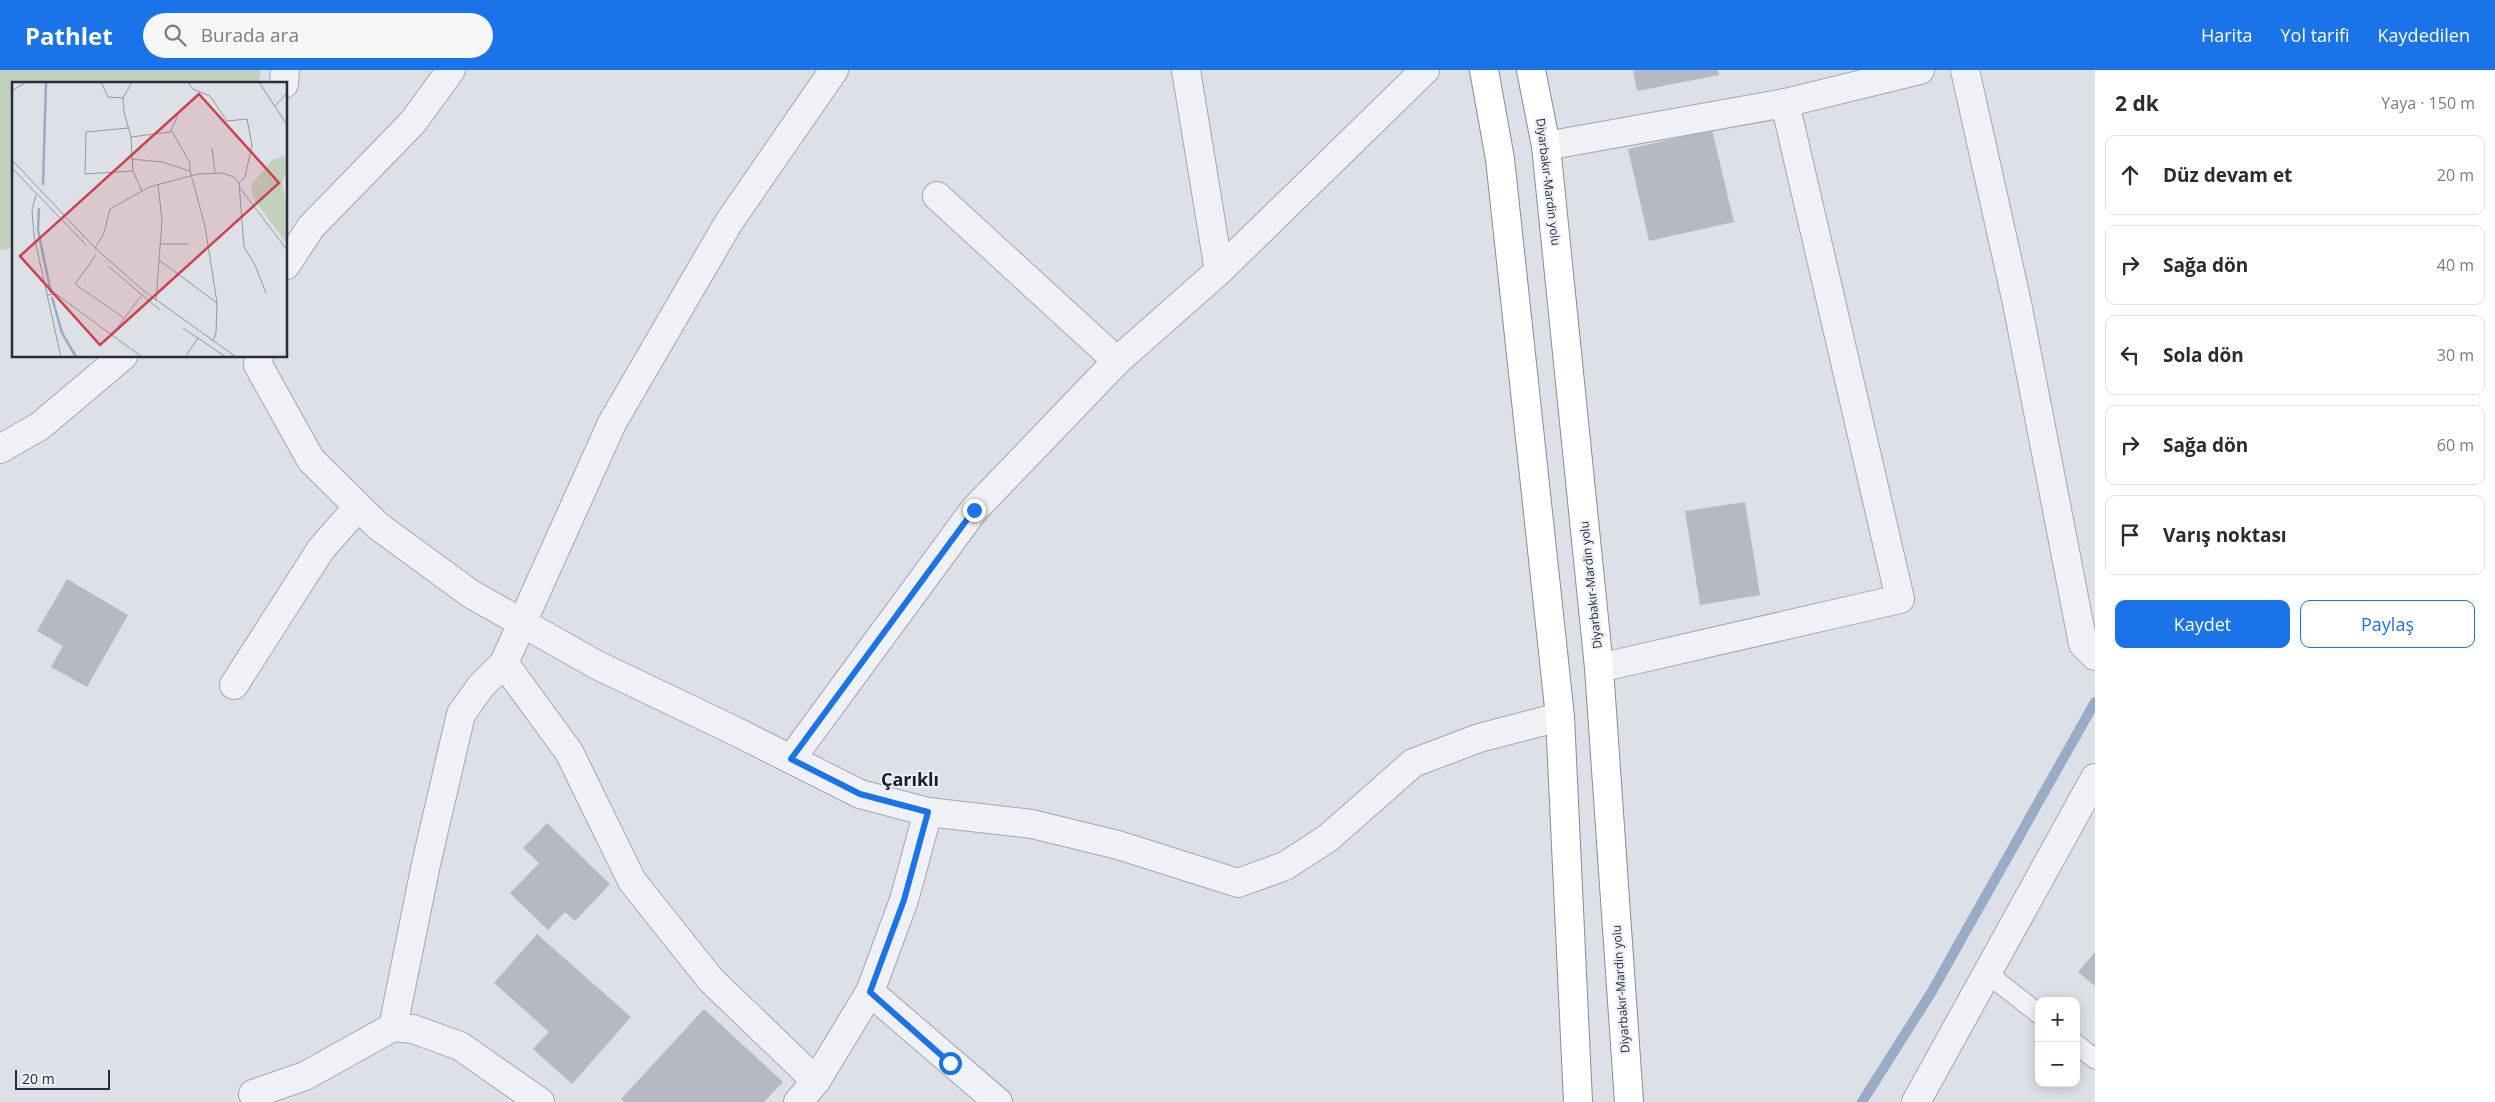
<!DOCTYPE html>
<html lang="tr">
<meta charset="utf-8">
<style>
:root{--surface:#fff;--page:#f7f7f7;--text:#2b2b33;--muted:#7c7c81;--line:#e1e1e2;--accent:#1a73e8}
body{margin:0;font-family:"Open Sans",sans-serif;background:var(--page);color:var(--text)}
.controls{position:absolute;right:15px;bottom:15px;display:grid;overflow:hidden;border-radius:10px;box-shadow:0 2px 12px #0003}
.controls button{width:45px;height:45px;display:grid;place-items:center;padding:0;border:0;border-bottom:1px solid var(--line);background:var(--surface);color:var(--text);font:25px sans-serif}
.scale{position:absolute;left:15px;bottom:12px;width:95px;box-sizing:border-box;padding-left:5px;border:2px solid #272d3d;border-top:0;font-size:14px;line-height:18px;white-space:nowrap;color:#272d3d;-webkit-text-stroke:4px #eceff5;paint-order:stroke}
.stop{position:absolute;width:15px;height:15px;margin:-11px;border:4px solid #1a73e8;border-radius:50%;background:#fff}
.stop.end{background:#1a73e8;border-color:#fff;box-shadow:0 1px 5px #0008}
.list{margin:0;padding:0;list-style:none}
h2{display:flex;justify-content:space-between;align-items:center;height:65px;margin:0;padding:0 20px;font-size:21px}
h2 small{font-size:16px;font-weight:400;color:var(--muted)}
.list li{display:grid;grid-template-columns:32px 1fr auto;gap:15px;align-items:center;box-sizing:border-box;height:80px;margin:0 10px 10px;padding:0 10px;border:1px solid var(--line);border-radius:10px}
.list b{display:block;font-size:19px;white-space:nowrap}
.list em{font-size:16px;font-style:normal;color:var(--muted)}
.actions{display:flex;gap:10px;padding:15px 20px}
.actions a{flex:1;padding:11px 0;border:1px solid var(--accent);border-radius:10px;text-align:center;font-size:18px;color:var(--accent)}
.actions .main{background:var(--accent);color:#fff}
.icon{flex:none;width:28px;height:28px;fill:none;stroke:currentColor;stroke-width:2;stroke-linecap:round;stroke-linejoin:round}
.map{position:relative;flex:none;width:2095px;height:1032px;overflow:hidden}
header{display:flex;align-items:center;gap:30px;box-sizing:border-box;height:70px;padding:0 25px;background:var(--accent);color:#fff}
header strong{font-size:24px}
nav{display:flex;gap:28px;margin-inline-start:auto;font-size:18px}
.search{width:350px;height:45px;background:var(--page);display:flex;align-items:center;gap:12px;box-sizing:border-box;padding:0 18px;border-radius:28px;color:var(--muted);font-size:19px}
main{display:flex}
aside{flex:1;background:var(--surface)}
.map>svg:first-child{display:block}
</style>
<header>
<strong>Pathlet</strong>
<div class="search"><svg class="icon" aria-label="search" viewBox="0 0 24 24"><circle cx="10" cy="10" r="6"/><path d="M15 15l6 6"/></svg>Burada ara</div>
<nav><a>Harita</a><a>Yol tarifi</a><a>Kaydedilen</a></nav>
</header>
<main>
<div class="map">
<svg width="2095" height="1032" viewBox="0 0 2095 1032">
<rect width="100%" height="100%" fill="#dde0e7"/>
<path fill="#c1d1be" d="M0,0H261L259,14H14V178L0,180Z"/>
<g fill="none" stroke-linecap="round" stroke-linejoin="round">
<path stroke="#98abc7" stroke-width="10" d="M1862,1032L1931,923L2095,632"/>
</g>
<g fill="#b4b9c4">
<path d="M1633,0H1718L1719,5L1637,21Z"/>
<path d="M1712,60L1734,152L1649,171L1628,79Z"/>
<path d="M1745,432L1760,525L1700,535L1685,441Z"/>
<path d="M67,509L128,545L87,617L51,597L63,576L37,561Z"/>
<path d="M547,753L610,814L575,851L565,842L548,860L510,823L539,793L523,778Z"/>
<path d="M537,864L631,947L572,1014L533,979L549,962L494,913Z"/>
<path d="M2095,882V916L2078,902Z"/>
<path d="M704,939L783,1012L764,1032H624L621,1029Z"/>
</g>
<g fill="none" stroke-linecap="round" stroke-linejoin="round">
<g stroke="#a3a7b1" stroke-width="21">
<g id="lane">
<path d="M1988,904L2039,944"/>
<path d="M2076,974L2095,989"/>
</g>
</g>
<g stroke="#a3a7b1" stroke-width="30">
<g id="street">
<path d="M1186,0L1219,201"/>
<path d="M1965,0L2017,233L2083,574L2095,586"/>
<path d="M284,14L285,0"/>
<path d="M1546,76L1785,33L1920,0"/>
<path d="M937,126L1117,291"/>
<path d="M286,195L311,157L413,52L451,0"/>
<path d="M259,286L258,295L311,390L378,456L471,524L597,595L735,661L860,724L928,742L1032,754L1118,775L1238,813L1285,796L1328,768L1413,693L1479,668L1560,647"/>
<path d="M0,379L40,356L123,286"/>
<path d="M1599,598L1900,529L1785,33"/>
<path d="M234,615L321,479L358,437"/>
<path d="M791,689L974,440L1117,291L1219,201L1425,0"/>
<path d="M870,922L998,1032"/>
<path d="M393,957L426,794L461,644L481,616L504,593"/>
<path d="M816,1011L711,910L632,811L569,682L504,593L612,353L729,152L834,0"/>
<path d="M253,1024L305,1006L393,957L413,959L460,976L540,1032"/>
<path d="M798,1032L816,1011L870,922L904,830L928,742"/>
<path d="M1916,1032L2095,708"/>
</g>
</g>
<g stroke="#858c9d" stroke-width="30">
<g id="highway">
<path d="M1484,0L1500,89L1560,647L1578,1032"/>
<path d="M1531,0L1546,76L1599,598L1629,1032"/>
</g>
</g>
<use href="#lane" stroke="#f0f1f5" stroke-width="19"/>
<use href="#street" stroke="#f0f1f5" stroke-width="28"/>
<use href="#highway" stroke="#fff" stroke-width="28"/>
</g>
<g fill="none" stroke-linecap="round" stroke-linejoin="round">
<path stroke="#1a73e8" stroke-width="6" d="M950,993L870,922L904,830L928,742L860,724L791,689L974,440"/>
</g>
<g text-anchor="middle" stroke-width="4" stroke-linejoin="round" paint-order="stroke">
<g font-size="12" fill="#272d3d" stroke="#eceff5">
<text transform="translate(1548 112) rotate(83)" y="4">Diyarbakır-Mardin yolu</text>
<text transform="translate(1591 515) rotate(-96)" y="4">Diyarbakır-Mardin yolu</text>
<text transform="translate(1621 919) rotate(-94)" y="4">Diyarbakır-Mardin yolu</text>
</g>
<g font-size="18" font-weight="bold" fill="#191f2e" stroke="#eceff5">
<text x="910" y="716">Çarıklı</text>
</g>
</g>
<g transform="translate(12 12)">
<rect width="275" height="275" fill="#dde0e7"/>
<path d="M273,74L275,88L270,101L275,125V162L241,116L239,103L260,78Z" fill="#c1d1be"/>
<path fill="none" stroke="#98abc7" stroke-width="2.5" d="M31,103L34,0M27,126L26,148L39,211M40,215L50,251L64,275"/>
<path fill="none" stroke="#9498a3" stroke-width="1" d="M89,0L96,15L111,16M120,0L111,16L112,30L119,55L121,89L130,109M176,0L181,7L198,14L215,39L235,37L240,63L233,95L227,101M247,0L275,43M0,9L14,0M263,24L275,11M116,46L74,50L73,92L121,89M160,49L178,81V89M119,55L158,50L166,33M200,66L203,91M119,77L150,80L178,89L193,144L205,221L204,251L201,259M0,78L83,166L132,209L224,275M0,86L75,164M228,106L275,168M24,113L20,128L22,154L49,275M149,162H177M83,166L92,151L98,127L137,105L186,92L210,91L222,95L227,101L232,165L243,183L254,211M84,173L63,202L112,236M147,178L205,221M96,184L148,228M35,213L44,212L130,275M144,219L150,138L146,103M171,246L214,275M100,253L129,214M173,275L186,256"/>
<path fill="#cd414c" fill-opacity="0.15" stroke="#cd414c" stroke-width="2.5" d="M187,12L267,101L88,263L8,174Z"/>
<rect width="275" height="275" fill="none" stroke="#272d3d" stroke-width="2.5"/>
</g>
</svg>
<div class="controls">
<button>+</button>
<button>−</button>
</div>
<div class="scale">20 m</div>
<div class="stop" style="left:950px;top:993px"></div>
<div class="stop end" style="left:974px;top:440px"></div>
</div>
<aside>
<h2>2 dk<small>Yaya · 150 m</small></h2>
<ul class="list">
<li><svg class="icon" aria-label="ahead" viewBox="0 0 24 24"><path d="M12 20V5M6 11l6-6 6 6"/></svg><div><b>Düz devam et</b></div><em>20 m</em></li>
<li><svg class="icon" aria-label="right" viewBox="0 0 24 24"><path d="M7 20v-9h11M14 6l5 5-5 5"/></svg><div><b>Sağa dön</b></div><em>40 m</em></li>
<li><svg class="icon" aria-label="left" viewBox="0 0 24 24"><path d="M17 20v-9H6M10 6l-5 5 5 5"/></svg><div><b>Sola dön</b></div><em>30 m</em></li>
<li><svg class="icon" aria-label="right" viewBox="0 0 24 24"><path d="M7 20v-9h11M14 6l5 5-5 5"/></svg><div><b>Sağa dön</b></div><em>60 m</em></li>
<li><svg class="icon" aria-label="arrive" viewBox="0 0 24 24"><path d="M6 21V4h12l-3 4 3 4H6"/></svg><div><b>Varış noktası</b></div></li>
</ul>
<div class="actions"><a class="main">Kaydet</a><a>Paylaş</a></div>
</aside>
</main>
